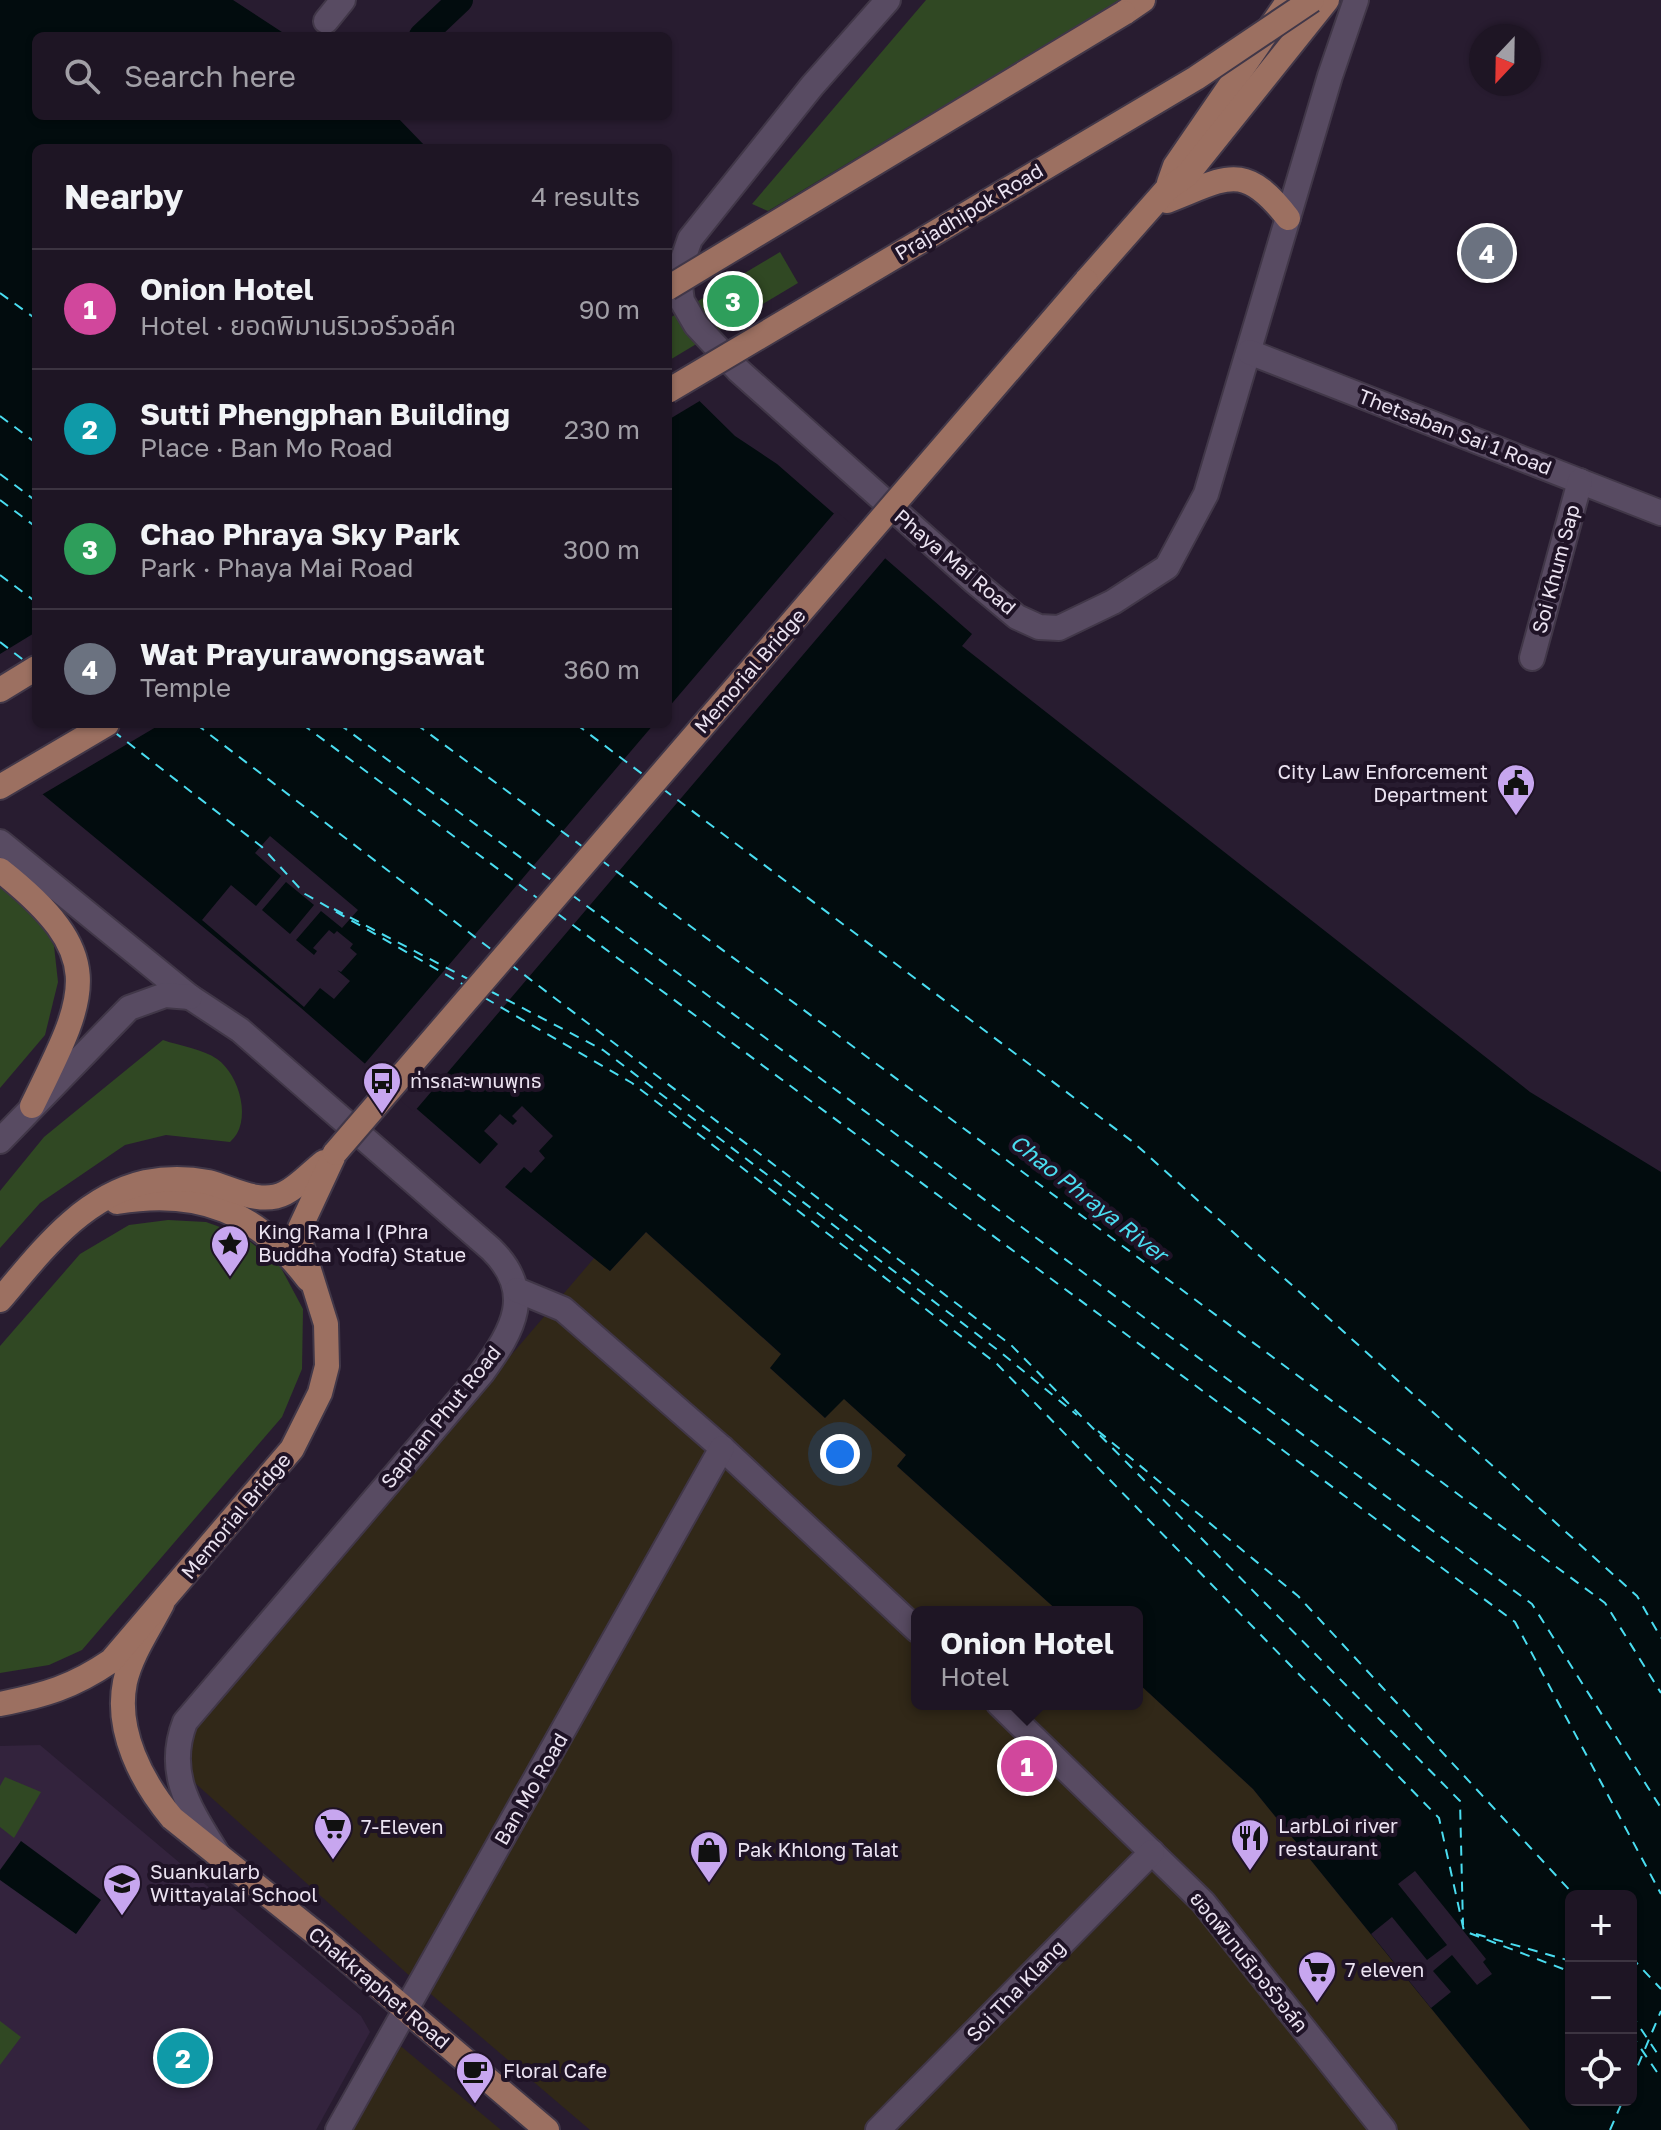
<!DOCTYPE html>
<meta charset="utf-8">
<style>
:root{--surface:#1e1524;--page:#2b2231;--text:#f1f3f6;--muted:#a19fa6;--line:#3c3441;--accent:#c7a6ef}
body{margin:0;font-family:"Golos Text","Noto Sans Thai",sans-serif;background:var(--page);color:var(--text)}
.controls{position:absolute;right:24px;bottom:24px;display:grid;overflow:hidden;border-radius:12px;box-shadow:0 2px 6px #0004}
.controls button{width:72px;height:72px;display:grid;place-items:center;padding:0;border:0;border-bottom:2px solid var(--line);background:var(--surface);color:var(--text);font:40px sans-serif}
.compass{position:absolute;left:1469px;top:24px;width:72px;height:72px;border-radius:50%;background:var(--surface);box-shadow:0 2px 6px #0004;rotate:202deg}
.you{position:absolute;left:840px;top:1454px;width:28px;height:28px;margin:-20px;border:6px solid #fff;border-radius:50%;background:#1a73e8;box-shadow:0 0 0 12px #1a73e833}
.badge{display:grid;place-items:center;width:52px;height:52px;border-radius:50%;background:var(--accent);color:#fff;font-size:26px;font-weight:700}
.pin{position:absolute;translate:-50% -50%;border:4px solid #fff;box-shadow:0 2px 8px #0006}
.popup{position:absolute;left:911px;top:1606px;width:232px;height:104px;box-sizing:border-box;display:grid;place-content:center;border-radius:12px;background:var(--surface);filter:drop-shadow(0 2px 6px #0005);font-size:26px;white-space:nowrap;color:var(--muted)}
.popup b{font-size:30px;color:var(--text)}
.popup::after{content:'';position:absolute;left:50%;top:100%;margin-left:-16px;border:16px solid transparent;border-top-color:var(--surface)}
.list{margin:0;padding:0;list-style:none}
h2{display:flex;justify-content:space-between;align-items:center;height:104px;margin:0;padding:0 32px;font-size:34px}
h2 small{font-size:26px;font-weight:400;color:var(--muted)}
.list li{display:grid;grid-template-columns:52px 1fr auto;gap:24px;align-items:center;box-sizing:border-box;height:120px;padding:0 32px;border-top:2px solid var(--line)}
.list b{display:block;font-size:30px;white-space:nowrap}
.list p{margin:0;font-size:26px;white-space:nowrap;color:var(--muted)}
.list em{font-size:26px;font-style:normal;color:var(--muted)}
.icon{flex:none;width:44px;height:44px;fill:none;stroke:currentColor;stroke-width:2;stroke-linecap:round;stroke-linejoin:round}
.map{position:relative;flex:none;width:1661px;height:2130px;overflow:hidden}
.search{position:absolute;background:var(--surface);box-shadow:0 2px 6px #0004;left:32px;top:32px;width:640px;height:88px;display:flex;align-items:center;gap:20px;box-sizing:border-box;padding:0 28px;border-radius:12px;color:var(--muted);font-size:30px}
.panel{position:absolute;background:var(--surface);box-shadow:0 2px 6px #0004;left:32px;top:144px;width:640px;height:584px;border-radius:12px}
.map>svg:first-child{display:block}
</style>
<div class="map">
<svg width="1661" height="2130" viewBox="0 0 1661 2130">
<rect width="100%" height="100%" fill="#281c30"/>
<g fill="#312818">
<path d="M646,1232L782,1355L770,1368L825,1418L843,1398L906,1455L897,1466L1059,1612H917V1704H1137V1682L1253,1789L1530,2130H590L412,1978L195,1783L187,1765L192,1728L595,1257L610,1271Z"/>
<path d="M397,2043L501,2130H349Z"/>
</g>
<path fill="#33233d" d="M40,1745L361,2016L370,2032L316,2130H0V1746Z"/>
<g fill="#304823">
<path d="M926,0H1120L768,211L752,204Z"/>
<path d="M780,252L798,283L668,361V319Z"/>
<path d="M0,876L37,912L54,946L58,982L45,1035L0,1088Z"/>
<path d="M163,1040C180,1046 203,1049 217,1059C240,1075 253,1123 230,1142L166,1135L125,1145L40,1203L0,1248V1191L4,1186L44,1137Z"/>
<path d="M168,1220L206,1222L242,1235L280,1266L303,1309L302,1369L282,1417L82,1650L49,1665L0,1673V1346L80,1254L129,1225Z"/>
<path d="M5,1777L41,1792L14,1838L0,1827V1786Z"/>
<path d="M0,2021L21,2037L0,2065Z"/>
</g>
<g fill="#020c0e" fill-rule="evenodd">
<path d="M0,0H233L288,36H36V116H396L427,148H36V724H668V370L735,436L777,464L972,634L962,646L1530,1092L1661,1172V2130H1530L1253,1789L1137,1682V1612H1059L897,1466L906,1455L844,1399L825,1418L770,1368L781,1354L646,1232L610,1271L505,1187L524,1167L531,1173L545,1158L539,1151L553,1136L522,1106L512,1116L517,1121L513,1125L500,1114L484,1131L498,1144L480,1164L301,1008L0,759ZM1571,1896H1631V2100H1571Z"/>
<path d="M21,1841L101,1900L76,1934L0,1880V1870Z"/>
</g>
<g fill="#281c30" fill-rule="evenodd">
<path d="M668,366L703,399L668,420Z"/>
<path d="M836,511L888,555L414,1112L362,1067L654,724H668V708Z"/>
<path d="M36,632V724H161L38,797L0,764V654Z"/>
<path d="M270,836L358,910L342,928L321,911L296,940L314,955L317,951L313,948L329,930L334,934L337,931L353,944L350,948L357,954L341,972L337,970L350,981L334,999L320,988L304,1007L202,920L231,885L256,906L281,876L255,853ZM286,882L314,905L290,934L262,910Z"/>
<path d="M1415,1871L1486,1959L1483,1962L1492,1974L1477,1985L1452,1955L1433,1971L1451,1992L1431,2008L1371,1934L1392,1917L1427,1960L1447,1945L1398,1884Z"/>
</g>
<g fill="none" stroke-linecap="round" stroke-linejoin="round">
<path stroke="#020c0e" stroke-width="26" d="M422,36L460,0"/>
<g stroke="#4addf0" stroke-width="2" stroke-dasharray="10 8" stroke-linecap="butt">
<path d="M0,293L36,319"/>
<path d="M0,416L36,443"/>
<path d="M0,474L36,501"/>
<path d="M0,500L36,527"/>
<path d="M0,575L36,602"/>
<path d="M0,642L26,662"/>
<path d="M196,724L492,950"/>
<path d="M302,724L540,900"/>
<path d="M339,724L554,882"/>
<path d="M416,724L583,847"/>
<path d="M576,724L645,776"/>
<path d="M113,731L262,847L305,894L466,986"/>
<path d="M663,789L1133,1142L1637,1596L1661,1638"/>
<path d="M601,860L1605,1603L1661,1693"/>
<path d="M572,895L1532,1604L1661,1808"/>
<path d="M334,909L470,980"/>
<path d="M558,914L1515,1622L1661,1894"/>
<path d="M510,964L1011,1345L1460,1801L1463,1925"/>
<path d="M490,991L603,1050L999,1351L1077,1415"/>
<path d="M485,998L632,1083L997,1364L1439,1818L1464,1931L1571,1972"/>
<path d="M1098,1431L1298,1596L1575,1896"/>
<path d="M1476,1934L1571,1961"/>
<path d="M1631,1957L1661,1989"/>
<path d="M1631,2014L1661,2059"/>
<path d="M1631,2034L1661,2078"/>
<path d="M1631,2082L1661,2011"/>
<path d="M1610,2130L1623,2100"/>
</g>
<g stroke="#413748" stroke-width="28">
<g id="minor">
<path d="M888,0L812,86L690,239L678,273L682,301L696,325L738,370L975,582L1017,617L1039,627L1059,628L1113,602L1167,567L1206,494L1330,76L1356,0"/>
<path d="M326,21L343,0"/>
<path d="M1249,352L1661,513"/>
<path d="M1532,658L1580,481"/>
<path d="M0,842L190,997L240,1030L491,1249C535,1292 514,1329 482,1373L185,1722C165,1774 190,1809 217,1853"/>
<path d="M0,1141L129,1008L165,995L190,997"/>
<path d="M517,1290L563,1309L722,1448L917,1630"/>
<path d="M999,1704L1203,1902L1384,2130"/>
<path d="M338,2130L722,1448"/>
<path d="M878,2130L1152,1852"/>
</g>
</g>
<g stroke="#413748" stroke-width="28">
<g id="major">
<path d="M1124,13L1143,0"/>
<path d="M1169,183L1175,166L1289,0"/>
<path d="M1167,201C1227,178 1243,160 1288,218"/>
<path d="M1086,281L1167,189L1187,175L1327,0"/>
<path d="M0,690L36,668"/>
<path d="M0,787L107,724"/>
<path d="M0,870C110,957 87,994 32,1106"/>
<path d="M117,1202C200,1188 257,1212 308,1279"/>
<path d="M0,1300C41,1252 81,1197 146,1182C166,1178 188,1178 208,1182C232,1188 260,1206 285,1193C299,1186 311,1172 324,1162"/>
<path d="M162,1604C149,1629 131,1655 125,1682C115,1731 142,1782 172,1818L324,1940L547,2130"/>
<path d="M0,1704C45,1695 73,1687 111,1661L292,1449L320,1393L327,1366L326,1324L301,1244L300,1228L335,1153"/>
</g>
</g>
<use href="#minor" stroke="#584b62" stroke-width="24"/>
<use href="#major" stroke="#9c7061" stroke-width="24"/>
<g stroke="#413748" stroke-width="28" stroke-linecap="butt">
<g id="major-bridge">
<path d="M668,288L1124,13"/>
<path d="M668,391L1196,78L1312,0"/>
<path d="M335,1153L1086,281"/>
</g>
</g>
<use href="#major-bridge" stroke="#9c7061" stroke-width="24"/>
</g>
<defs>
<g id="civic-pin" transform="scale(2)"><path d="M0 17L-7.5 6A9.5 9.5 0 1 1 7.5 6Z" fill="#c7a6ef" stroke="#1f1326"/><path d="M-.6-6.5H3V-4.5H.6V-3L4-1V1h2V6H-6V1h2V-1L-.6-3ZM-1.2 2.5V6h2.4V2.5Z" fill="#111"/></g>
<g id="bus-pin" transform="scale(2)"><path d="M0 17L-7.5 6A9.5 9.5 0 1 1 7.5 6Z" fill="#c7a6ef" stroke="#1f1326"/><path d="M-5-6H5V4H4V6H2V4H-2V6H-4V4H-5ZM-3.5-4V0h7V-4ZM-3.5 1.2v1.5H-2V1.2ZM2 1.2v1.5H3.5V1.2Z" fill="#111"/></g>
<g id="sight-pin" transform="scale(2)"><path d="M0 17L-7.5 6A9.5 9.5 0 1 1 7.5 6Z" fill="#c7a6ef" stroke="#1f1326"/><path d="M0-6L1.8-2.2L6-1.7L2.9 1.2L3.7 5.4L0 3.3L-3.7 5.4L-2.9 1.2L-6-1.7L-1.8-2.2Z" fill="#111"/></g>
<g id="supermarket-pin" transform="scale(2)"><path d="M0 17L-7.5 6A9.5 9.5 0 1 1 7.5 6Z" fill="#c7a6ef" stroke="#1f1326"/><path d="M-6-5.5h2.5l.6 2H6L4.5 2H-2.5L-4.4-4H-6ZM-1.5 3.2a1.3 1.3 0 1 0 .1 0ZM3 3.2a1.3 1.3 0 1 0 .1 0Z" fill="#111"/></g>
<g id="restaurant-pin" transform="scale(2)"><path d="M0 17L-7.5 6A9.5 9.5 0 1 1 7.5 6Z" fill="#c7a6ef" stroke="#1f1326"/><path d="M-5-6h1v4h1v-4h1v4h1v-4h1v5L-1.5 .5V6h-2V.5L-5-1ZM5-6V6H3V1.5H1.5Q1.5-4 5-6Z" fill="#111"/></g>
<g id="shop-pin" transform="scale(2)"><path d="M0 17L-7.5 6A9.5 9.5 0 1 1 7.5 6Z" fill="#c7a6ef" stroke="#1f1326"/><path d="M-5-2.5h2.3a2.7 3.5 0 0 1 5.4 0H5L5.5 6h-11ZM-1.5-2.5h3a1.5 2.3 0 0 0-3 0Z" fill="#111"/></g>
<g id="school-pin" transform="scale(2)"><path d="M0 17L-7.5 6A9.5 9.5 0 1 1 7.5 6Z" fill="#c7a6ef" stroke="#1f1326"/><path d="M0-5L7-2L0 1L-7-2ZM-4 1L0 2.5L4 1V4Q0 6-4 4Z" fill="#111"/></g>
<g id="cafe-pin" transform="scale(2)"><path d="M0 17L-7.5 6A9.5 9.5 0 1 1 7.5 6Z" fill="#c7a6ef" stroke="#1f1326"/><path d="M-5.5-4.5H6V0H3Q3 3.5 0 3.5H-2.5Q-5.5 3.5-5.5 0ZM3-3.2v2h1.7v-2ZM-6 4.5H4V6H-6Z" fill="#111"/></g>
</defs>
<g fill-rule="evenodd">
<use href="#civic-pin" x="1516" y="783"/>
<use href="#bus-pin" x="382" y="1081"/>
<use href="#sight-pin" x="230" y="1244"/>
<use href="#supermarket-pin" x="333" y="1827"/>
<use href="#restaurant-pin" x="1250" y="1838"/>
<use href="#shop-pin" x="709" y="1850"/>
<use href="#school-pin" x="122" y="1883"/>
<use href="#supermarket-pin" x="1317" y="1970"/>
<use href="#cafe-pin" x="475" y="2071"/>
</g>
<g text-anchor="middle" stroke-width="8" stroke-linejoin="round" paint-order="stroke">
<g font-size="20" fill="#ebe3f1" stroke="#1f1326">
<text transform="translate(969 212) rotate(-31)" y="7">Prajadhipok Road</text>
<text transform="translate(1455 432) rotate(21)" y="7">Thetsaban Sai 1 Road</text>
<text transform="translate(955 562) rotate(40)" y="7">Phaya Mai Road</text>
<text transform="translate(1556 569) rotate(-75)" y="7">Soi Khum Sap</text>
<text transform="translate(750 671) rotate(-49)" y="7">Memorial Bridge</text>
<text transform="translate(441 1417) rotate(-51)" y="7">Saphan Phut Road</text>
<text transform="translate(236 1516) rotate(-50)" y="7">Memorial Bridge</text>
<text transform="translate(531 1789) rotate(-60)" y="7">Ban Mo Road</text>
<text transform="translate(1249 1962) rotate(51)" y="7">ยอดพิมานริเวอร์วอล์ค</text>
<text transform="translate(379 1988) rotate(40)" y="7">Chakkraphet Road</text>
<text transform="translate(1016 1991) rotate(-46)" y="7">Soi Tha Klang</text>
</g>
<g font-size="20" fill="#ebe3f1" stroke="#1f1326" text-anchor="start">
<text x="1488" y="779" text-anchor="end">City Law Enforcement<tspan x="1488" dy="23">Department</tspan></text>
<text x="410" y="1088">ท่ารถสะพานพุทธ</text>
<text x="258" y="1239">King Rama I (Phra<tspan x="258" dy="23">Buddha Yodfa) Statue</tspan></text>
<text x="1278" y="1833">LarbLoi river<tspan x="1278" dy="23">restaurant</tspan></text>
<text x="361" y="1834">7-Eleven</text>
<text x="737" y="1857">Pak Khlong Talat</text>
<text x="150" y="1879">Suankularb<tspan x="150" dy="23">Wittayalai School</tspan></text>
<text x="1345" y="1977">7 eleven</text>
<text x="503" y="2078">Floral Cafe</text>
</g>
<g font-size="22" font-style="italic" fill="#4addf0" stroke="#1f1326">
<text transform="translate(1089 1198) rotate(38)" y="8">Chao Phraya River</text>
</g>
</g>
</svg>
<div class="controls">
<button>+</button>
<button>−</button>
<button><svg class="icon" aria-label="locate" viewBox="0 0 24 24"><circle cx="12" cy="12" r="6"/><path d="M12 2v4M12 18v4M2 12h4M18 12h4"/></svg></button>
</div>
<svg class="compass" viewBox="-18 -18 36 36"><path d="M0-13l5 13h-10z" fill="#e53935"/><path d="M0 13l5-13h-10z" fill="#a19fa6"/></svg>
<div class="you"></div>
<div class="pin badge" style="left:1027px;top:1766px;background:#d1479c">1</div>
<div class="popup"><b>Onion Hotel</b>Hotel</div>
<div class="pin badge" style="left:183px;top:2058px;background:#0f9aa8">2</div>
<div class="pin badge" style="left:733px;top:301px;background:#2e9e5b">3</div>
<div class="pin badge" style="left:1487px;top:253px;background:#6b7280">4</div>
<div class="search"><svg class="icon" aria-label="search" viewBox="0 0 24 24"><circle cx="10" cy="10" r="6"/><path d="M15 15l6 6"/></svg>Search here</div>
<section class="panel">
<h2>Nearby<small>4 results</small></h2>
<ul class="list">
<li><span class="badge" style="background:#d1479c">1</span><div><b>Onion Hotel</b><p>Hotel · ยอดพิมานริเวอร์วอล์ค</p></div><em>90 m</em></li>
<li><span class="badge" style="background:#0f9aa8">2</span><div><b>Sutti Phengphan Building</b><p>Place · Ban Mo Road</p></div><em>230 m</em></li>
<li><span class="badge" style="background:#2e9e5b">3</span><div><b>Chao Phraya Sky Park</b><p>Park · Phaya Mai Road</p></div><em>300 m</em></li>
<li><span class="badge" style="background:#6b7280">4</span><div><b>Wat Prayurawongsawat</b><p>Temple</p></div><em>360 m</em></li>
</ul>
</section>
</div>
